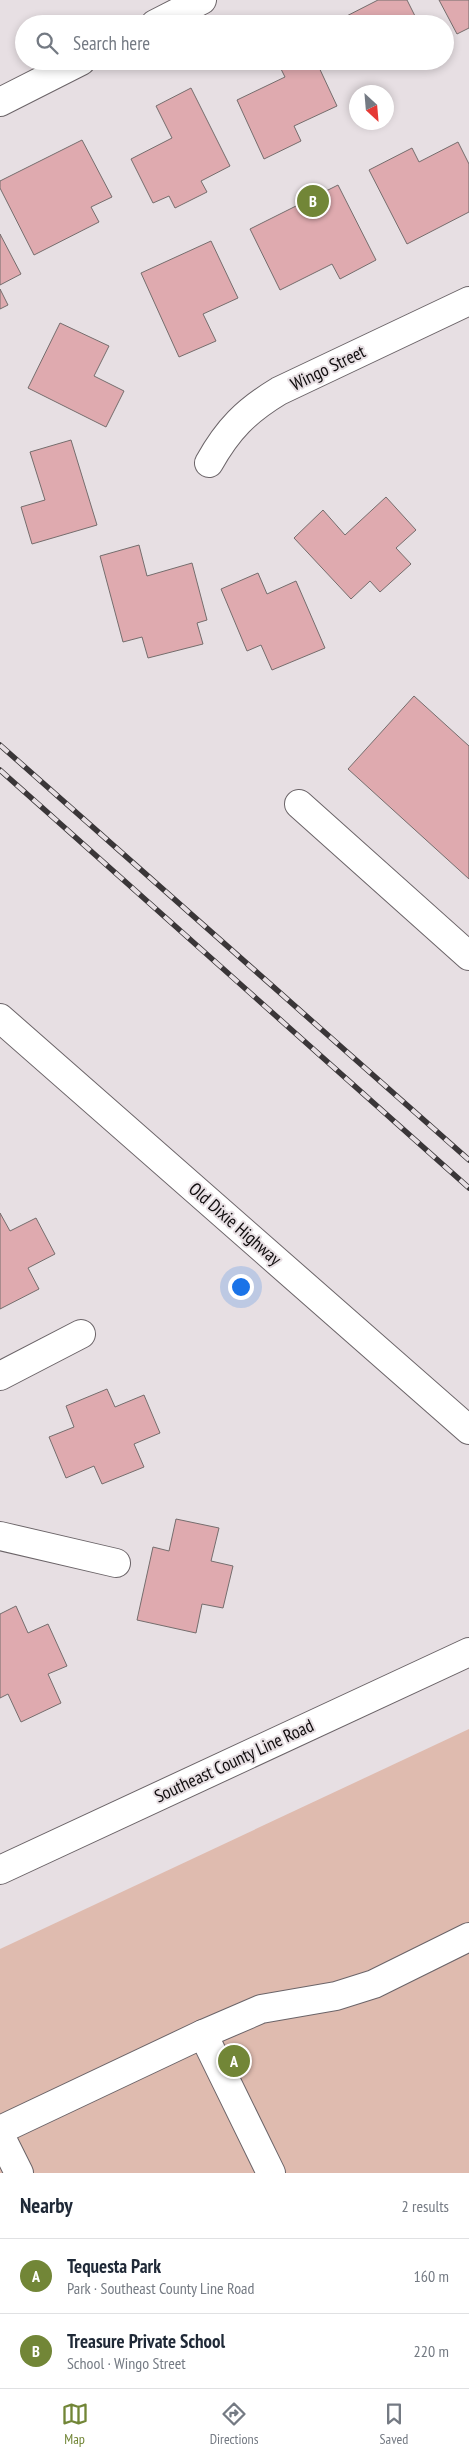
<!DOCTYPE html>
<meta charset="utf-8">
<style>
:root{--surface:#fff;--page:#f6f6f7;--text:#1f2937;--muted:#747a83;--line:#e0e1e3;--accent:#728637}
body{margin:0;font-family:"PT Sans Narrow",sans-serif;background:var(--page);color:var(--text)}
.compass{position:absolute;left:349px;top:85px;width:45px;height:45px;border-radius:50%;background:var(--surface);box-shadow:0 2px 8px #0003;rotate:154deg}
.you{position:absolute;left:240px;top:1286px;width:18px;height:18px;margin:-12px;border:4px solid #fff;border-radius:50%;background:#1a73e8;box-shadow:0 0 0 8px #1a73e833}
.badge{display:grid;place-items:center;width:32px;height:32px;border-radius:50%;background:var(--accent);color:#fff;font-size:16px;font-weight:700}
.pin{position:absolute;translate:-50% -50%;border:2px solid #fff;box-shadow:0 1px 5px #0006}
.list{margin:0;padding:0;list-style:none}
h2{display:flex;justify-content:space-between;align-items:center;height:65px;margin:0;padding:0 20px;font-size:21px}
h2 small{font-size:16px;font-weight:400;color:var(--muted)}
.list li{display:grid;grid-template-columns:32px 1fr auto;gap:15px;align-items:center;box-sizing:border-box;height:75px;padding:0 20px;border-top:1px solid var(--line)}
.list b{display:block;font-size:19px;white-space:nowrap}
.list p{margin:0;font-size:16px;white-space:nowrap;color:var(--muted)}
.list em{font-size:16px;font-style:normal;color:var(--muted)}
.icon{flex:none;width:28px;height:28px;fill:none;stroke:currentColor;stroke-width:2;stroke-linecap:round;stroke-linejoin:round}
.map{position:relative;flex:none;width:469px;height:2173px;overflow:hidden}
.search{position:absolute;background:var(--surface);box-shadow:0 2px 8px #0003;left:15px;right:15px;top:15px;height:55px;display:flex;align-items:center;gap:12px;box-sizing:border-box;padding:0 18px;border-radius:28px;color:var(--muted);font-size:19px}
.sheet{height:215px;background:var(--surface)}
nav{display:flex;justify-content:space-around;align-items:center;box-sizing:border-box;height:70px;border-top:1px solid var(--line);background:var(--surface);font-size:14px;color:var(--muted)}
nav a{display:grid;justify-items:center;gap:2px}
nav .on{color:var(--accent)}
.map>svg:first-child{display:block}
</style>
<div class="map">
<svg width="469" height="2173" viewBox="0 0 469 2173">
<rect width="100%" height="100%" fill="#e7dfe3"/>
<path fill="#dfbbaf" d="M469,1729V2173H0V1949Z"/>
<g fill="#dfaaaf" stroke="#756d6d">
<path d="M378,0H407L419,24H331Z"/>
<path d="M439,0H469V28L457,34Z"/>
<path d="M277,61H316L337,106L294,126L301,141L264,159L237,100L285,77Z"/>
<path d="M191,88L230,166L201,181L207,192L175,208L169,196L153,203L131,159L172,138L156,106Z"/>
<path d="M82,140L112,197L91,207L99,222L34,255L0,188V181Z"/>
<path d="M458,142L469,164V212L407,244L369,170L412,148L419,162Z"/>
<path d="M338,185L376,260L340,279L332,264L280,290L250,229Z"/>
<path d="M0,234L21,274L0,285Z"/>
<path d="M211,241L238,298L203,314L216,341L179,357L141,273Z"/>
<path d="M0,289L8,305L0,309Z"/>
<path d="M60,323L109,346L94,376L124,391L106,427L28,388Z"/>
<path d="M71,440L97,525L32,544L21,507L45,500L30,452Z"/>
<path d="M386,497L416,530L396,548L411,564L380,592L370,581L351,599L294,538L323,510L345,535Z"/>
<path d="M139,545L147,576L192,563L207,620L197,623L203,644L148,658L142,637L123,642L100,556Z"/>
<path d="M258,573L267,594L296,581L325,648L272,670L261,645L247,651L221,589Z"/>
<path d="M414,696L469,746V879L348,769Z"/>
<path d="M0,1213L10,1231L36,1218L55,1254L28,1268L39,1289L0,1309Z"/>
<path d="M107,1389L115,1407L144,1395L160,1433L134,1444L144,1467L102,1484L94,1466L66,1478L49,1437L74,1427L66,1406Z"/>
<path d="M176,1519L219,1528L211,1561L233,1566L223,1608L202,1604L196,1633L137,1620L153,1547L169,1551Z"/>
<path d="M16,1606L28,1633L48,1624L67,1666L48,1674L61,1703L21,1722L8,1694L0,1698V1614Z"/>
</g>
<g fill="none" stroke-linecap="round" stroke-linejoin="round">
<g stroke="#6b6468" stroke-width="30">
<g id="minor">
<path d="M155,24L202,0"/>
<path d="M0,102L81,61"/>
<path d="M209,463C228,429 246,411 279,391L469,301"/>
<path d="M299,804L469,956"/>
<path d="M0,1018L469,1430"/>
<path d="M0,1376L81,1334"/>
<path d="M0,1536L116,1563"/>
<path d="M0,1870L469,1652"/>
<path d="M203,2034L261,2009L336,1996L374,1984L469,1937"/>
<path d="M0,2130L203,2034L271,2173"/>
<path d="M0,2135L19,2173"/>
</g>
</g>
<use href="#minor" stroke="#fff" stroke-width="28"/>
<g stroke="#3a3638" stroke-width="5.5">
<g id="rail">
<path d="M0,745L469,1160"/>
<path d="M0,770L469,1188"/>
</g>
</g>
<use href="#rail" stroke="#e7dfe3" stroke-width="4" stroke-dasharray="11" stroke-linecap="butt"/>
</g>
<g text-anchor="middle" stroke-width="4" stroke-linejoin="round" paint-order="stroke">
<g font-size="18" fill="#100d0e" stroke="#e7dfe3">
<text transform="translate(328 368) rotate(-26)" y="6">Wingo Street</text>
<text transform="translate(235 1224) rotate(41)" y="6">Old Dixie Highway</text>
<text transform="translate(234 1761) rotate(-25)" y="6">Southeast County Line Road</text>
</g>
</g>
</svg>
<svg class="compass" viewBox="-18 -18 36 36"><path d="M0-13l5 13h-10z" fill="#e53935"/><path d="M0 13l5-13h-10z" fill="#747a83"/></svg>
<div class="you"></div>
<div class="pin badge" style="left:234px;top:2061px">A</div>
<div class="pin badge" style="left:313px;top:201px">B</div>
<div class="search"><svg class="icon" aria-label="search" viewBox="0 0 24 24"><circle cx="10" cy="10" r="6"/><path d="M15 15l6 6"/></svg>Search here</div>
</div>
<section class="sheet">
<h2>Nearby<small>2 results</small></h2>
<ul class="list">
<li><span class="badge">A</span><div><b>Tequesta Park</b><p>Park · Southeast County Line Road</p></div><em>160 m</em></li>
<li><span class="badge">B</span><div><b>Treasure Private School</b><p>School · Wingo Street</p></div><em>220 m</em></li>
</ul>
</section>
<nav>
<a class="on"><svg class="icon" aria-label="map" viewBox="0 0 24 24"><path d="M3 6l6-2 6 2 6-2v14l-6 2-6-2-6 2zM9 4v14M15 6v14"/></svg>Map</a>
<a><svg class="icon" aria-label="directions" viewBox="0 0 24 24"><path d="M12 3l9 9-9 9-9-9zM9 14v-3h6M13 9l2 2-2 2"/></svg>Directions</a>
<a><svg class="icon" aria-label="saved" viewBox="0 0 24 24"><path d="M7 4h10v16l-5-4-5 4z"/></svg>Saved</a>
</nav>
